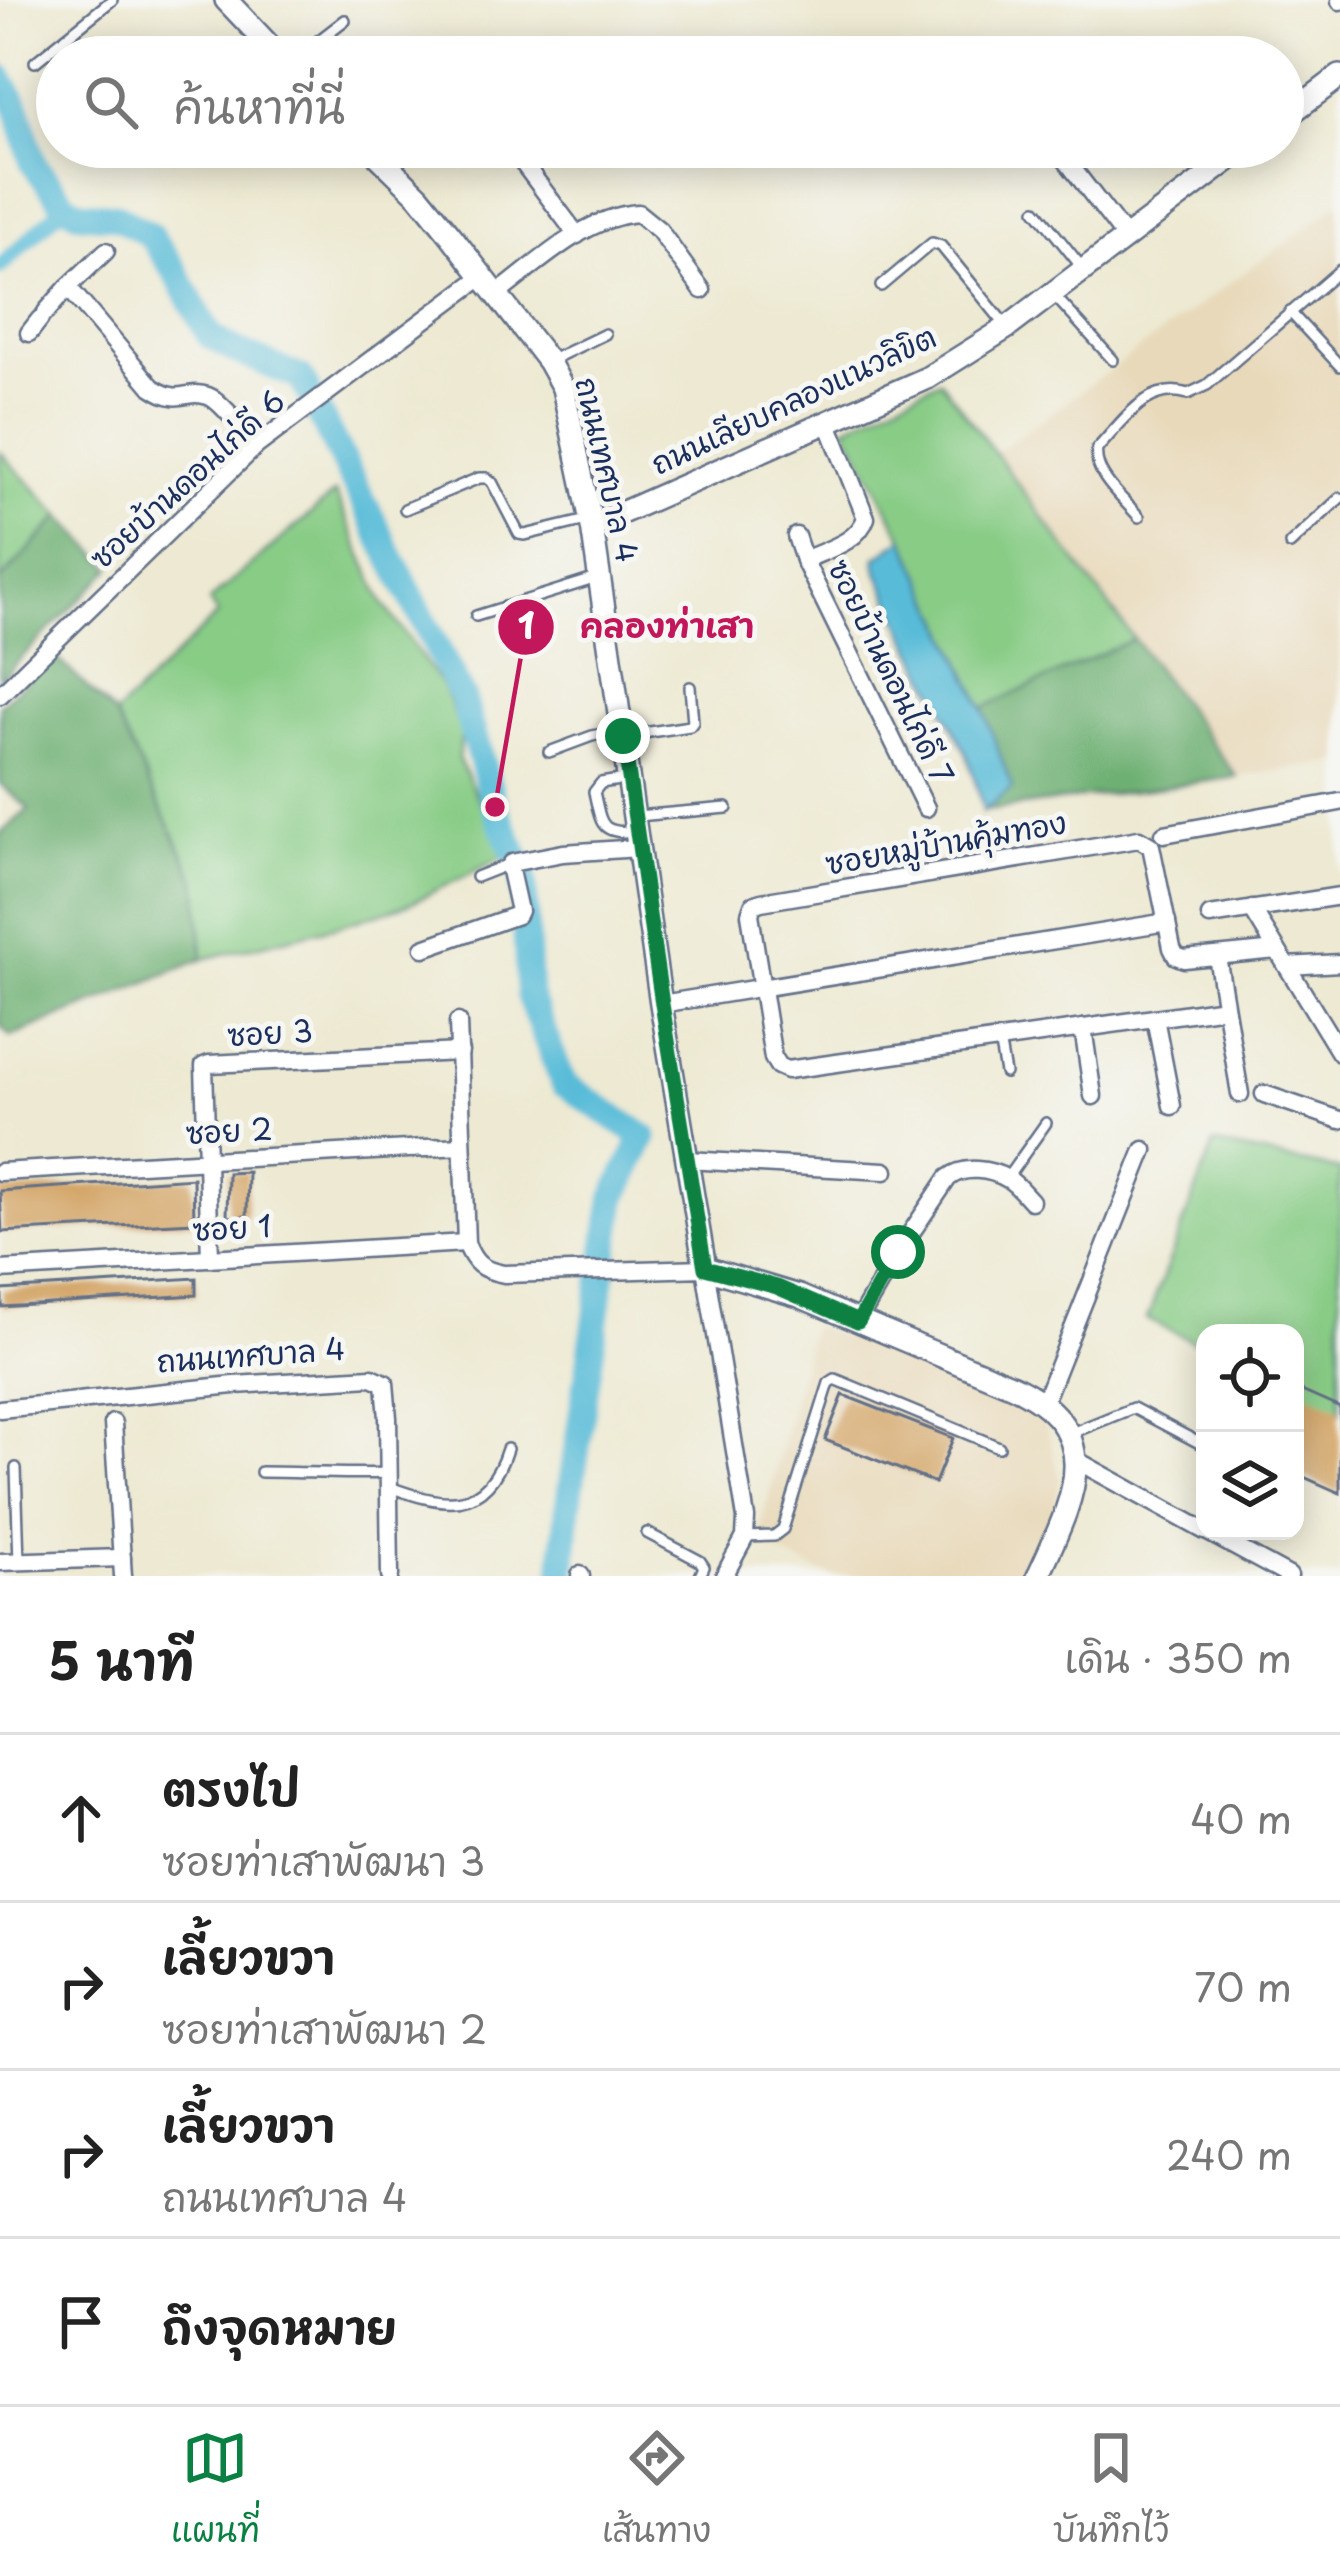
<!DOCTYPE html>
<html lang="th">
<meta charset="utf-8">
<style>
:root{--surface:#fff;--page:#f6f6f6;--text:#222;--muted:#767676;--line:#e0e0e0;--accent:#0b8043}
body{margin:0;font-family:"Playpen Sans","Playpen Sans Thai",sans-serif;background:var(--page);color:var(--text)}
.controls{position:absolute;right:36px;bottom:36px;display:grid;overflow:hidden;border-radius:24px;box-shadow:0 6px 30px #0003}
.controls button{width:108px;height:108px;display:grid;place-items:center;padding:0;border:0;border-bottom:3px solid var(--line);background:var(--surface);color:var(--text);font:60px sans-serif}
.stop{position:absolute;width:36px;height:36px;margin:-27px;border:9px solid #0b8043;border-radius:50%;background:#fff}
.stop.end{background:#0b8043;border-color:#fff;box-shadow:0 3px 12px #0008}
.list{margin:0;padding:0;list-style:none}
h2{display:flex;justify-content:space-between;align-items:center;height:156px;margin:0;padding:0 48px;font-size:51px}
h2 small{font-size:39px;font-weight:400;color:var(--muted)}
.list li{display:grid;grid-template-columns:78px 1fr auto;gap:36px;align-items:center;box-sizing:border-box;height:168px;padding:0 48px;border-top:3px solid var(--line)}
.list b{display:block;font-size:45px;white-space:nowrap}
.list p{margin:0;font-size:39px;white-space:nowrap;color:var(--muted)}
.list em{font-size:39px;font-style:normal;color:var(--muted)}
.icon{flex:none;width:66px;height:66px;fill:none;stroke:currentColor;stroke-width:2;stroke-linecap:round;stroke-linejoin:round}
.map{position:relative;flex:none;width:1340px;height:1576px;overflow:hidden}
.search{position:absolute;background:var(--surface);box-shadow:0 6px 30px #0003;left:36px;right:36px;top:36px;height:132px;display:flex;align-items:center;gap:30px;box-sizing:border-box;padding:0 42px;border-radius:66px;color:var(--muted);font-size:45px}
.sheet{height:828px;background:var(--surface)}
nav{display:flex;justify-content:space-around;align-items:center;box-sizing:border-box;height:168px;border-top:3px solid var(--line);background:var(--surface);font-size:33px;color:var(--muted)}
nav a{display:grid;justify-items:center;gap:6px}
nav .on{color:var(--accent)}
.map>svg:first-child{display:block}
</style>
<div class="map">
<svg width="1340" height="1576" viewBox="0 0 1340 1576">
<rect width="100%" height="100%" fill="#f6f6f2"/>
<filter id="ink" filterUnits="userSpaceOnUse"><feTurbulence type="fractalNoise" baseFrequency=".00833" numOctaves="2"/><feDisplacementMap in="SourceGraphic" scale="24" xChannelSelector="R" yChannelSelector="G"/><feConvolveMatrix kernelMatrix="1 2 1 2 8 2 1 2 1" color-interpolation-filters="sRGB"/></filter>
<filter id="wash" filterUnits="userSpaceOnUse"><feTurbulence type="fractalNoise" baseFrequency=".004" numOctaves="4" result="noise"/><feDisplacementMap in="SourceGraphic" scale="48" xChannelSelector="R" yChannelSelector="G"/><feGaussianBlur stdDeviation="2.7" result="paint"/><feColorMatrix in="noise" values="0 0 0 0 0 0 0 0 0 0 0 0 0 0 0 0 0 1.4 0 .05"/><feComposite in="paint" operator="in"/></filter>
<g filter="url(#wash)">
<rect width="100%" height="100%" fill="#ede9d2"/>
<g fill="#e8d9ba">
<path d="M1340,203V762L1237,777L996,453Z"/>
<path d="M812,1326L1017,1398L1033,1410L1047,1429L1060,1479L1054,1511L1026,1576H831L757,1543Z"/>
</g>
<g fill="#88cc86" stroke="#527e72" stroke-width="3">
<path d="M940,380L1134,639L983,708L907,545L846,427Z"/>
<path d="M0,452L61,516L2,579L0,577Z"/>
<path d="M335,493L383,603L443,687L462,733L458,759L507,855L408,904L341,925L203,959L197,882L115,715L218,614L209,601Z"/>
<path d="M1214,1144L1340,1170V1411L1295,1389V1333H1205V1347L1147,1319Z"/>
</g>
<g fill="#6eb073" stroke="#447068" stroke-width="3">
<path d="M61,516L112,568L0,679V577L2,579Z"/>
<path d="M1134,639L1237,777L984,811L1011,787L983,708Z"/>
<path d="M54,655L115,715L197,882L203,959L11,1037L0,1025V834L29,809L0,784V705Z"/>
</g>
<path fill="#59bcd8" stroke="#3a769b" stroke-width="3" d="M904,538L983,708L1012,788L984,811L967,755L907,636L878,572L876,558Z"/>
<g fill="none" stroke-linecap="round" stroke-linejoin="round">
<path stroke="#59bcd8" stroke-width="16" d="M0,267L65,205"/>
<path stroke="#59bcd8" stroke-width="27" d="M0,77L17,106L33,163L65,205L80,213L116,216L150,235L175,271L210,336L234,350L301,378L463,699L495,807L523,871L529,996L564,1084L644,1137L614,1199L568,1507L563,1576"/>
</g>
<g id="blocks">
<g fill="#d1a05f">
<path d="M248,1172L247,1216L227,1217L228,1173Z"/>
<path d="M193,1178L194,1222L2,1232L0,1191Z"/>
<path d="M196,1278V1295L2,1307V1290Z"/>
<path d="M1295,1388L1340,1408V1493L1295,1473Z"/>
<path d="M843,1395L953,1438L935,1483L825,1440Z"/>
</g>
</g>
</g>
<g filter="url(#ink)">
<use href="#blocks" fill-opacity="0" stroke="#647087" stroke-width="3"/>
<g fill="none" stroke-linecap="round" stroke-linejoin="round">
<g stroke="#647087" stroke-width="14">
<g id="service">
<path d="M297,57L345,20"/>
<path d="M35,62L112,0"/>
<path d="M1036,210L1084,270"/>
<path d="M881,286L932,243L941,246L1007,327"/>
<path d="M1052,293L1113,360"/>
<path d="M1290,312L1340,366"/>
<path d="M551,360L605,334"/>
<path d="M405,509L479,478H487L492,482L519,534L525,535L591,519"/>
<path d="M1139,517C1123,498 1093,475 1097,449C1122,423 1147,381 1188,394L1207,385L1340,270"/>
<path d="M1290,544L1340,498"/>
<path d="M476,616L597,578"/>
<path d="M623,736L690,726L693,722L690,687"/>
<path d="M549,752L592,736L618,731"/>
<path d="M625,779L601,783L594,792C602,826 599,833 637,832"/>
<path d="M637,816L727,808"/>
<path d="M476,877L509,864"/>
<path d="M999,1040L1005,1073"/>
<path d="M1007,1178L1046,1123"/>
<path d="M1069,1434L1133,1408L1205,1446"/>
<path d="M16,1468L19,1562"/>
<path d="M261,1472C303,1472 345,1475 387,1473"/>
<path d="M387,1486C441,1506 486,1517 507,1449"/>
<path d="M647,1533L700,1561L704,1567L700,1576"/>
<path d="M745,1537L774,1536L783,1529L829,1383L835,1379L999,1447"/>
</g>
</g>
<g stroke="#647087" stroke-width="21">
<g id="minor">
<path d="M1340,0V1"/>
<path d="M511,147L577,235"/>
<path d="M1056,147L1126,238"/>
<path d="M106,251L68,287L152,387C181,407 185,388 208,396C222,401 246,434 256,446"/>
<path d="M497,294C538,263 585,217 638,213L659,230L702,290"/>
<path d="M46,312L68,287"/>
<path d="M29,333L40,319"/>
<path d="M828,423L866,518C857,543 828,549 804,560L926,808"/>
<path d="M796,536L804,560"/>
<path d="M0,695L256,446L483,276"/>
<path d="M1164,834L1340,802"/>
<path d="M1252,909L1340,1053"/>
<path d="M1210,916L1340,896"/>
<path d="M424,948L517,915L519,911L509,866L511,863L563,853L639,848"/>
<path d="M1217,956L1240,1094"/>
<path d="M1287,966L1340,963"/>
<path d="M661,1004L1167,922"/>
<path d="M1225,1008L787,1070L778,1066L773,1058L750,914L753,905L761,902L1139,839L1151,846L1172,948L1176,956L1184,959L1277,950"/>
<path d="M1155,1018L1172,1106"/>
<path d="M458,1022L466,1243C474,1264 482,1270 504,1274L705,1268L746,1518L745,1537L724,1576"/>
<path d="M1083,1028L1093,1096"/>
<path d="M1264,1094L1340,1120"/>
<path d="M687,1160L885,1171"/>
<path d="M0,1172L461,1146"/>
<path d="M210,1258L204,1066L209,1064L460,1052"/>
<path d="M0,1270L466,1243"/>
<path d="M858,1321L898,1252L948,1178C964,1165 990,1169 1008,1179C1017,1184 1024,1194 1031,1201"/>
<path d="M1044,1402L1144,1150"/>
<path d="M0,1409L234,1385L372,1377L385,1383L388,1418L390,1576"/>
<path d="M113,1423L123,1576"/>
<path d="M1074,1459L1205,1531"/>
<path d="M1206,1531L1289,1576"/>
<path d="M0,1562L122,1558"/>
<path d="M580,1575L581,1576"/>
</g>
</g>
<g stroke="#647087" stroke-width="26">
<g id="tertiary">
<path d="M226,0L280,57"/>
<path d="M1283,119L1340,76"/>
<path d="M369,147L419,196L449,233L548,361L563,388L592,526L661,1004L705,1268L799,1296L1013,1386C1110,1432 1073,1499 1038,1576"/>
<path d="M592,526L927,378L1008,327L1246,147"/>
</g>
</g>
<use href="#service" stroke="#fff" stroke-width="9"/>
<use href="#minor" stroke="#fff" stroke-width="16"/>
<use href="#tertiary" stroke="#fff" stroke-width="21"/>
</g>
</g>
<g fill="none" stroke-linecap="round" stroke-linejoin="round" filter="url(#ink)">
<path stroke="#0b8043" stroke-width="15" d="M623,736L662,1004L705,1268L777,1287L858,1322L898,1252"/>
</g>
<g text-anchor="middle" stroke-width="10" stroke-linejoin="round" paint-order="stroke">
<g font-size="30" fill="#1b2f5e" stroke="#f6f6f2">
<text transform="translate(794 401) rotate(-25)" y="10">ถนนเลียบคลองแนวลิขิต</text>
<text transform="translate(606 470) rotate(77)" y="10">ถนนเทศบาล 4</text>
<text transform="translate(188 480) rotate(-42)" y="10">ซอยบ้านดอนไก่ดี 6</text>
<text transform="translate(890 672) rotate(64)" y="10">ซอยบ้านดอนไก่ดี 7</text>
<text transform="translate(946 844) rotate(-10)" y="10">ซอยหมู่บ้านคุ้มทอง</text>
<text transform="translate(270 1034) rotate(-3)" y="10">ซอย 3</text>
<text transform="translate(229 1132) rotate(-3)" y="10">ซอย 2</text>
<text transform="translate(232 1229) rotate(-3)" y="10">ซอย 1</text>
<text transform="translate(251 1356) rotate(-4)" y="10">ถนนเทศบาล 4</text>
</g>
</g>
<path fill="none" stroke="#c2185b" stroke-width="4.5" d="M495 807L526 627"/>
<g fill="#c2185b" stroke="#f6f6f2" stroke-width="4.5">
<circle cx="495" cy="807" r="12"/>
<circle cx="526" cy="627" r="30"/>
</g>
<g font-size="36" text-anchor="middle" font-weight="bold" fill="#fff">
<text x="526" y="639">1</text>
</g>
<g font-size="33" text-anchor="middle" font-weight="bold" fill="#c2185b" stroke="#f6f6f2" stroke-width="10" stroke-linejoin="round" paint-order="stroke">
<text x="667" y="638">คลองท่าเสา</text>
</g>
</svg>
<div class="controls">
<button><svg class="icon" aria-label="locate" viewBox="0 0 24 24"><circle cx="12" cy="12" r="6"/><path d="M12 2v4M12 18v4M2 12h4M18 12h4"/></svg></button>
<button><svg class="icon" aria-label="layers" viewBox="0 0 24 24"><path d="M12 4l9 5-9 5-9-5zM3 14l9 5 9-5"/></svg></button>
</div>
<div class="stop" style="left:898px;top:1252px"></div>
<div class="stop end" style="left:623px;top:736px"></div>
<div class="search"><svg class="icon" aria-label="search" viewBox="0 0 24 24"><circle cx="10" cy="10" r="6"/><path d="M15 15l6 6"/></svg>ค้นหาที่นี่</div>
</div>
<section class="sheet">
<h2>5 นาที<small>เดิน · 350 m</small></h2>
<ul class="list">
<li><svg class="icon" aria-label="ahead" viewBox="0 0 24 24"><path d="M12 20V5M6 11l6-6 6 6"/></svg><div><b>ตรงไป</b><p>ซอยท่าเสาพัฒนา 3</p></div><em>40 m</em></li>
<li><svg class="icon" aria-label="right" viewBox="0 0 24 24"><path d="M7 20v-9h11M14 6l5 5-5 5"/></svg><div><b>เลี้ยวขวา</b><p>ซอยท่าเสาพัฒนา 2</p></div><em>70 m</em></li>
<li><svg class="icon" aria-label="right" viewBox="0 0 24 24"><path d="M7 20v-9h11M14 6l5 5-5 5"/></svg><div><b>เลี้ยวขวา</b><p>ถนนเทศบาล 4</p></div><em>240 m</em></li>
<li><svg class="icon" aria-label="arrive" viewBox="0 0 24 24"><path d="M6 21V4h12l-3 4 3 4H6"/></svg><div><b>ถึงจุดหมาย</b></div></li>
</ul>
</section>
<nav>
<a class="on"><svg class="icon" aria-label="map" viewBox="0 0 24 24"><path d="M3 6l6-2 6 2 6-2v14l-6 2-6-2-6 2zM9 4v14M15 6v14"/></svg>แผนที่</a>
<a><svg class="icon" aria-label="directions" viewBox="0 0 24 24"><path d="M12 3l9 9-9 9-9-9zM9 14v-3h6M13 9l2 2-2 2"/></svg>เส้นทาง</a>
<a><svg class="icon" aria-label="saved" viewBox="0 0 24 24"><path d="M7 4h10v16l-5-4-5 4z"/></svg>บันทึกไว้</a>
</nav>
